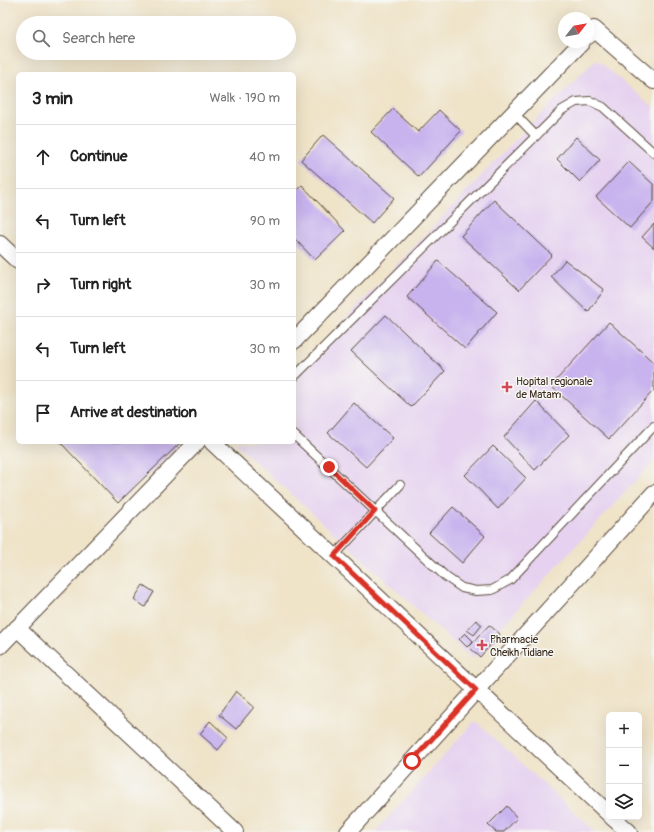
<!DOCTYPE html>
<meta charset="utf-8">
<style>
:root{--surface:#fff;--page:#f2f2f2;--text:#222;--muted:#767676;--line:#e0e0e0}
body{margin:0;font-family:Pangolin,sans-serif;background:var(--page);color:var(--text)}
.controls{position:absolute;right:12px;bottom:12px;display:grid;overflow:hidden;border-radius:6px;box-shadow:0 4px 16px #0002}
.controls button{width:36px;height:36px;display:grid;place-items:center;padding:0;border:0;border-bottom:1px solid var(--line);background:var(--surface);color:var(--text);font:20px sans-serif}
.compass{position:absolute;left:558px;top:12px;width:36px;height:36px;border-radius:50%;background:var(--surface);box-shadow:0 4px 16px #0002;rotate:59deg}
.stop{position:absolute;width:12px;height:12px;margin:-9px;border:3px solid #d93025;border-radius:50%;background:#fff}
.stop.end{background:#d93025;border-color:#fff;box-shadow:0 1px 4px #0008}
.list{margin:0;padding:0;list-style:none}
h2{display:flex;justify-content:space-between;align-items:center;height:52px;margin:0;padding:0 16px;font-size:17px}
h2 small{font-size:13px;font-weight:400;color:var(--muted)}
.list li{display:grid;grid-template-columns:26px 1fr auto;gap:12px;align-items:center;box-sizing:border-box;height:64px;padding:0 16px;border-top:1px solid var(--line)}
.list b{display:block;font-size:15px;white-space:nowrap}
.list em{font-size:13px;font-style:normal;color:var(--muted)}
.icon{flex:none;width:22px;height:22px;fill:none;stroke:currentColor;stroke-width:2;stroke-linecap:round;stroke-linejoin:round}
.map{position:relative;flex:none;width:654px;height:832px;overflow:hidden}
.search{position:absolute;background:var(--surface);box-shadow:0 4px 16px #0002;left:16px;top:16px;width:280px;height:44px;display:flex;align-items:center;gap:10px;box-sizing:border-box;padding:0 14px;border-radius:22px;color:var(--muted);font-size:15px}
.panel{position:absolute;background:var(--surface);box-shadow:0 4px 16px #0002;left:16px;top:72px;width:280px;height:372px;border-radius:6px}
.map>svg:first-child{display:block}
</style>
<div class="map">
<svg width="654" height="832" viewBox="0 0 654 832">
<rect width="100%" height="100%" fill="#f6f6f2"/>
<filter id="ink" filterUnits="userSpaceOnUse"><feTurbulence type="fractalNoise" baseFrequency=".025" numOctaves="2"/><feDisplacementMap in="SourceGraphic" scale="8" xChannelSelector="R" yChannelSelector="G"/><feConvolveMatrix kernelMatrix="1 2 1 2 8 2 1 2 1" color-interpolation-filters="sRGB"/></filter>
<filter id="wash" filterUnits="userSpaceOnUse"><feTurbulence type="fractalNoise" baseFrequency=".012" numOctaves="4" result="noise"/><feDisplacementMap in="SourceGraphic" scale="16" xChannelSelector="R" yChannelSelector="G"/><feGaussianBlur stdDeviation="0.9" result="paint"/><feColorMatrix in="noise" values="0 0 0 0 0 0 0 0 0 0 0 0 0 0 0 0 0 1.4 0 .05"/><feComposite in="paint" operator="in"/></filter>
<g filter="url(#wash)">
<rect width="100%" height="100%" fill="#efe3c8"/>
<g fill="#e6d2f0">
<path d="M596,59L654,108V461L472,659L234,442H294V373L528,127Z"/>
<path d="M475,721L596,832H375Z"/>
</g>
<g id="blocks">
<g fill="#c8b3ee">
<path d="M393,109L418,132L439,110L461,131L419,177L371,132Z"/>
<path d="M323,135L394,198L372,223L301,160Z"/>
<path d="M576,137L600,160L580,182L557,159Z"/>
<path d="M629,162L654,185V201L630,228L596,197Z"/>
<path d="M302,185L345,231L315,260L294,238V193Z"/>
<path d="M494,200L552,255L519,290L461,236Z"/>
<path d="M654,224V248L642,237Z"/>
<path d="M565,260L604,290L588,312L551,277Z"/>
<path d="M438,261L497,312L465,349L407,297Z"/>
<path d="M386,315L445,371L411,407L351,351Z"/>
<path d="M609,322L654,363V390L609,439L551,386Z"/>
<path d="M536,401L569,435L535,470L504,437Z"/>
<path d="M354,403L393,438L366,467L328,433Z"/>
<path d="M60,442H179L180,443L118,503Z"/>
<path d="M493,446L526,478L498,509L465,475Z"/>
<path d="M453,507L485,536L462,563L429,533Z"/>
<path d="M143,585L154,592L145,607L134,599Z"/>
<path d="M476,620L482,625L474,635L467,630Z"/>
<path d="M489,625L500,634L480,657L469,647Z"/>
<path d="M465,633L473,641L467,647L459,639Z"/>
<path d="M236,691L254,707L236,729L219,715Z"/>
<path d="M210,721L228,738L218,750L200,734Z"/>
<path d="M507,806L517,818L504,832H496L488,825Z"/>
</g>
</g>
</g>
<g filter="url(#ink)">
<use href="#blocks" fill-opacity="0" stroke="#564638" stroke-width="1"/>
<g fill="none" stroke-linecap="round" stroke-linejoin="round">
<g stroke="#564638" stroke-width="10">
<g id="lane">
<path d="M514,113L536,136"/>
<path d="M294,377L562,110L576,102L590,101L603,107L654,153"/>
<path d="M294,435L446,577L462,588L476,591L492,590L510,580L654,426"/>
<path d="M334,556L400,485"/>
</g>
</g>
<g stroke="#564638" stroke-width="18">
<g id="street">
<path d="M588,36L594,29L654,81"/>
<path d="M0,244L18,261"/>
<path d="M294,341L582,42"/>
<path d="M212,442L609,814"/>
<path d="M17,628L235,832"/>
<path d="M0,646L197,442"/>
<path d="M612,817L629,832"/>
<path d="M348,832L654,493"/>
</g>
</g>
<use href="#lane" stroke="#fff" stroke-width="8"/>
<use href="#street" stroke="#fff" stroke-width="16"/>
</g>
</g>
<g fill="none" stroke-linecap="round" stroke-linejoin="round" filter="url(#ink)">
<path stroke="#d93025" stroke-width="5" d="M329,467L375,511L334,556L476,690L412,761"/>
</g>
<g fill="#d1495b" stroke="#f6f6f2" stroke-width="1.5">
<path d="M505 381h4v4h4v4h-4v4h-4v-4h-4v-4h4z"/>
<path d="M480 639h4v4h4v4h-4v4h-4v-4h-4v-4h4z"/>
</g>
<g text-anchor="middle" stroke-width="3" stroke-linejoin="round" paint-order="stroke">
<g font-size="11" fill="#3b2a1e" stroke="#f6f6f2" text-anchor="start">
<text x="516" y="385">Hopital regionale<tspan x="516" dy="13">de Matam</tspan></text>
<text x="490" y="643">Pharmacie<tspan x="490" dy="13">Cheikh Tidiane</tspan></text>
</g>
</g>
</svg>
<div class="controls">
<button>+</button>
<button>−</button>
<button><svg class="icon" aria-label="layers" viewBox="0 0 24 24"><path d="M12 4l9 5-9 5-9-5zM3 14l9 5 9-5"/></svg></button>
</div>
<svg class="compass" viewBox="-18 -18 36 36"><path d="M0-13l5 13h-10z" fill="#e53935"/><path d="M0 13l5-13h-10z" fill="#767676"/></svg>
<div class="stop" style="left:412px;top:761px"></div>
<div class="stop end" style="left:329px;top:467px"></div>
<div class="search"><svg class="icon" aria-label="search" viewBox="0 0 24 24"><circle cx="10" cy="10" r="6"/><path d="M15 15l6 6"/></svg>Search here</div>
<section class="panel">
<h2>3 min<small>Walk · 190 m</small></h2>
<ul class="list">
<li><svg class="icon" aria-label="ahead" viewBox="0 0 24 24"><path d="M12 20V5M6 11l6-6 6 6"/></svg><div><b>Continue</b></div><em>40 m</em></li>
<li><svg class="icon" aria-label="left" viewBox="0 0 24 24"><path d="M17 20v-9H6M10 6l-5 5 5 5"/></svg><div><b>Turn left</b></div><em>90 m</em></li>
<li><svg class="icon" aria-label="right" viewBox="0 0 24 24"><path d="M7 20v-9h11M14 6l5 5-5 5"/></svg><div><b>Turn right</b></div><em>30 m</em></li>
<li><svg class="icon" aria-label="left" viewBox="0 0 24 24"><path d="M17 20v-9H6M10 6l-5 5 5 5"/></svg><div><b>Turn left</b></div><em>30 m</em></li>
<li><svg class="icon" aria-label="arrive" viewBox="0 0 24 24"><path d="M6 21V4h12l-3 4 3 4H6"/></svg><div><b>Arrive at destination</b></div></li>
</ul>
</section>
</div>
